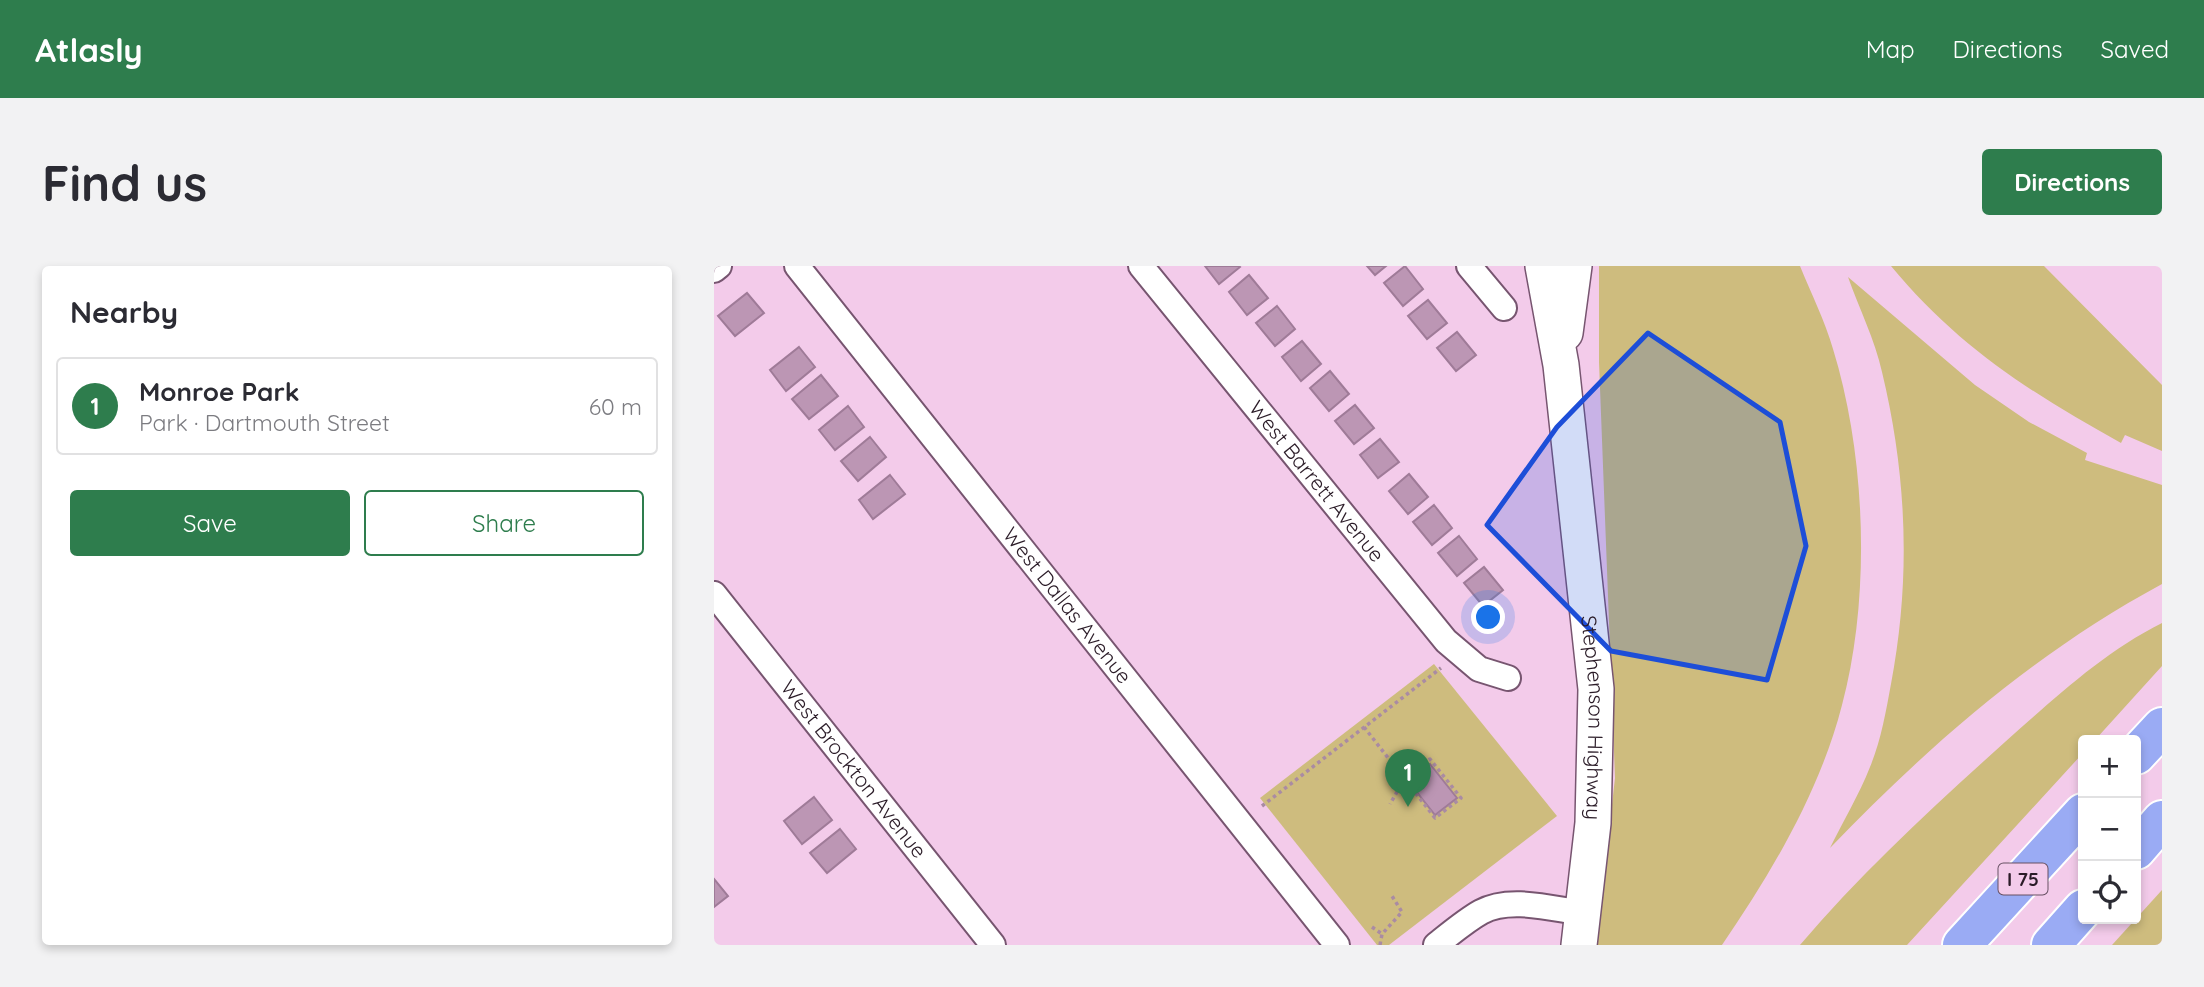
<!DOCTYPE html>
<meta charset="utf-8">
<style>
:root{--surface:#fff;--page:#f2f2f3;--text:#2b2b33;--muted:#7c7c81;--line:#e1e1e2;--accent:#2e7d4d}
body{margin:0;font-family:Quicksand,sans-serif;background:var(--page);color:var(--text)}
.controls{position:absolute;right:21px;bottom:21px;display:grid;overflow:hidden;border-radius:7px;box-shadow:0 4px 10px #0003}
.controls button{width:63px;height:63px;display:grid;place-items:center;padding:0;border:0;border-bottom:2px solid var(--line);background:var(--surface);color:var(--text);font:35px sans-serif}
.you{position:absolute;left:775px;top:352px;width:24px;height:24px;margin:-18px;border:5px solid #fff;border-radius:50%;background:#1a73e8;box-shadow:0 0 0 10px #1a73e833}
.badge{display:grid;place-items:center;width:46px;height:46px;border-radius:50%;background:var(--accent);color:#fff;font-size:23px;font-weight:700}
.pin{position:absolute;translate:-50% -58px;filter:drop-shadow(0 2px 4px #0008)}
.pin::after{content:'';position:absolute;top:37px;width:24px;height:21px;background:inherit;clip-path:polygon(0 0,100% 0,50% 100%)}
.list{margin:0;padding:0;list-style:none}
h2{display:flex;justify-content:space-between;align-items:center;height:91px;margin:0;padding:0 28px;font-size:30px}
h2 small{font-size:23px;font-weight:400;color:var(--muted)}
.list li{display:grid;grid-template-columns:46px 1fr auto;gap:21px;align-items:center;box-sizing:border-box;height:98px;margin:0 14px 14px;padding:0 14px;border:2px solid var(--line);border-radius:7px}
.list b{display:block;font-size:26px;white-space:nowrap}
.list p{margin:0;font-size:23px;white-space:nowrap;color:var(--muted)}
.list em{font-size:23px;font-style:normal;color:var(--muted)}
.actions{display:flex;gap:14px;padding:21px 28px}
.actions a{flex:1;padding:16px 0;border:2px solid var(--accent);border-radius:7px;text-align:center;font-size:24px;color:var(--accent)}
.actions .main{background:var(--accent);color:#fff}
.icon{flex:none;width:38px;height:38px;fill:none;stroke:currentColor;stroke-width:2;stroke-linecap:round;stroke-linejoin:round}
.map{position:relative;flex:none;width:1448px;height:679px;overflow:hidden;border-radius:7px}
header{display:flex;align-items:center;gap:42px;box-sizing:border-box;height:98px;padding:0 35px;background:var(--accent);color:#fff}
header strong{font-size:33px}
nav{display:flex;gap:38px;margin-inline-start:auto;font-size:24px}
.intro{display:flex;align-items:center;justify-content:space-between;box-sizing:border-box;height:168px;padding:0 42px}
h1{margin:0;font-size:49px}
.button{padding:18px 32px;border-radius:7px;background:var(--accent);color:#fff;font-size:24px;font-weight:700}
main{display:flex;gap:42px;padding:0 42px}
aside{flex:1;background:var(--surface);border-radius:7px;box-shadow:0 4px 10px #0003}
.map>svg:first-child{display:block}
</style>
<header>
<strong>Atlasly</strong>
<nav><a>Map</a><a>Directions</a><a>Saved</a></nav>
</header>
<div class="intro"><h1>Find us</h1><a class="button">Directions</a></div>
<main>
<aside>
<h2>Nearby<small></small></h2>
<ul class="list">
<li><span class="badge">1</span><div><b>Monroe Park</b><p>Park · Dartmouth Street</p></div><em>60 m</em></li>
</ul>
<div class="actions"><a class="main">Save</a><a>Share</a></div>
</aside>
<div class="map">
<svg width="1448" height="679" viewBox="0 0 1448 679">
<rect width="100%" height="100%" fill="#f3cbea"/>
<g fill="#cebc7e">
<path d="M885,0H1086C1097,27 1111,55 1119,83C1152,190 1157,331 1128,439C1106,525 1058,606 1008,679H882L901,512L885,96Z"/>
<path d="M1177,0H1330L1448,119V185L1411,169L1407,177C1317,127 1244,81 1177,0Z"/>
<path d="M1134,11L1261,119L1315,156L1373,187L1371,194L1448,219V318C1322,386 1215,479 1116,582C1129,555 1145,529 1156,501C1167,475 1172,445 1177,418C1197,313 1193,210 1168,106C1161,74 1145,42 1134,11Z"/>
<path d="M1448,357V400L1381,474H1369V487L1193,679H1086C1149,605 1219,541 1291,476C1340,433 1388,387 1448,357Z"/>
<path d="M720,398L843,550L675,679H663L546,532Z"/>
<path d="M1448,624V679H1398Z"/>
</g>
<g fill="#bc96b4" stroke="#9f7b98" stroke-width="2">
<path d="M491,0H525L526,1L505,18Z"/>
<path d="M653,0H672L661,9Z"/>
<path d="M691,0L709,23L689,40L670,17Z"/>
<path d="M535,9L554,32L533,49L515,26Z"/>
<path d="M33,27L50,47L21,70L4,50Z"/>
<path d="M714,34L733,57L713,73L694,50Z"/>
<path d="M563,40L581,63L561,80L542,57Z"/>
<path d="M743,66L762,89L742,105L723,82Z"/>
<path d="M588,75L607,98L587,115L568,91Z"/>
<path d="M85,81L101,101L72,125L56,104Z"/>
<path d="M616,105L635,128L615,145L596,122Z"/>
<path d="M107,109L124,130L95,153L78,133Z"/>
<path d="M641,139L660,162L640,178L621,155Z"/>
<path d="M134,140L150,161L121,184L105,164Z"/>
<path d="M156,171L172,191L144,215L127,195Z"/>
<path d="M666,173L685,196L664,212L646,189Z"/>
<path d="M695,208L714,231L694,248L675,225Z"/>
<path d="M176,209L191,228L159,253L145,234Z"/>
<path d="M720,239L738,262L718,279L699,256Z"/>
<path d="M745,270L763,293L743,310L724,287Z"/>
<path d="M770,301L789,324L769,340L750,317Z"/>
<path d="M716,498L743,532L721,549L694,515Z"/>
<path d="M100,531L118,554L88,578L70,555Z"/>
<path d="M126,563L142,583L113,607L96,587Z"/>
<path d="M0,613L14,630L0,641Z"/>
</g>
<g fill="none" stroke-linecap="round" stroke-linejoin="round">
<g stroke="#775570" stroke-width="28">
<g id="minor">
<path id="s1" d="M83,0L623,679"/>
<path id="s2" d="M427,0L732,375L765,403L794,412"/>
<path d="M755,0L790,42"/>
<path d="M0,4L5,0"/>
<path id="s3" d="M0,328L279,679"/>
<path d="M722,679C736,668 751,655 767,646C796,630 839,643 870,647"/>
</g>
</g>
<g stroke="#775570" stroke-width="38">
<g id="secondary">
<path id="s4" d="M829,0L847,99L882,423L879,557L865,679"/>
<path d="M851,67L860,0"/>
</g>
</g>
<g stroke="#fff" stroke-width="42">
<g id="motorway">
<path d="M1422,489L1448,461"/>
<path d="M1422,584L1448,554"/>
<path d="M1248,679L1369,547"/>
<path d="M1337,679L1369,643"/>
</g>
</g>
<g stroke="#aa8ba3" stroke-width="3.5" stroke-dasharray="3.5 3.5" stroke-linecap="butt">
<path d="M650,461L721,552L747,532L716,493L691,512L676,538"/>
<path d="M548,540L727,402"/>
<path d="M658,661L668,668"/>
<path d="M666,679L668,668L688,646L678,630"/>
</g>
<use href="#minor" stroke="#fff" stroke-width="24"/>
<use href="#secondary" stroke="#fff" stroke-width="35"/>
<use href="#motorway" stroke="#9aabf4" stroke-width="38"/>
</g>
<path fill="#1d4ed8" fill-opacity="0.2" stroke="#1d4ed8" stroke-width="5" stroke-linejoin="round" d="M934,67L1066,156L1092,280L1053,414L897,385L773,259L843,161Z"/>
<g text-anchor="middle" stroke-width="7" stroke-linejoin="round" paint-order="stroke">
<rect fill="#f3cbea" stroke="#665062" stroke-width="2" x="1284.5" y="597.5" width="49" height="31" rx="5"/>
<g font-size="19" font-weight="bold" fill="#2a1b27">
<text x="1309" y="620">I 75</text>
</g>
<g font-size="21" fill="#2a1b27" stroke="#f3cbea">
<text dy="7" stroke="none"><textPath href="#s2" startOffset="278">West Barrett Avenue</textPath></text>
<text dy="7" stroke="none"><textPath href="#s1" startOffset="434">West Dallas Avenue</textPath></text>
<text dy="7" stroke="none"><textPath href="#s4" startOffset="455">Stephenson Highway</textPath></text>
<text dy="7" stroke="none"><textPath href="#s3" startOffset="224">West Brockton Avenue</textPath></text>
</g>
</g>
</svg>
<div class="controls">
<button>+</button>
<button>−</button>
<button><svg class="icon" aria-label="locate" viewBox="0 0 24 24"><circle cx="12" cy="12" r="6"/><path d="M12 2v4M12 18v4M2 12h4M18 12h4"/></svg></button>
</div>
<div class="you"></div>
<div class="pin badge" style="left:694px;top:541px">1</div>
</div>
</main>
